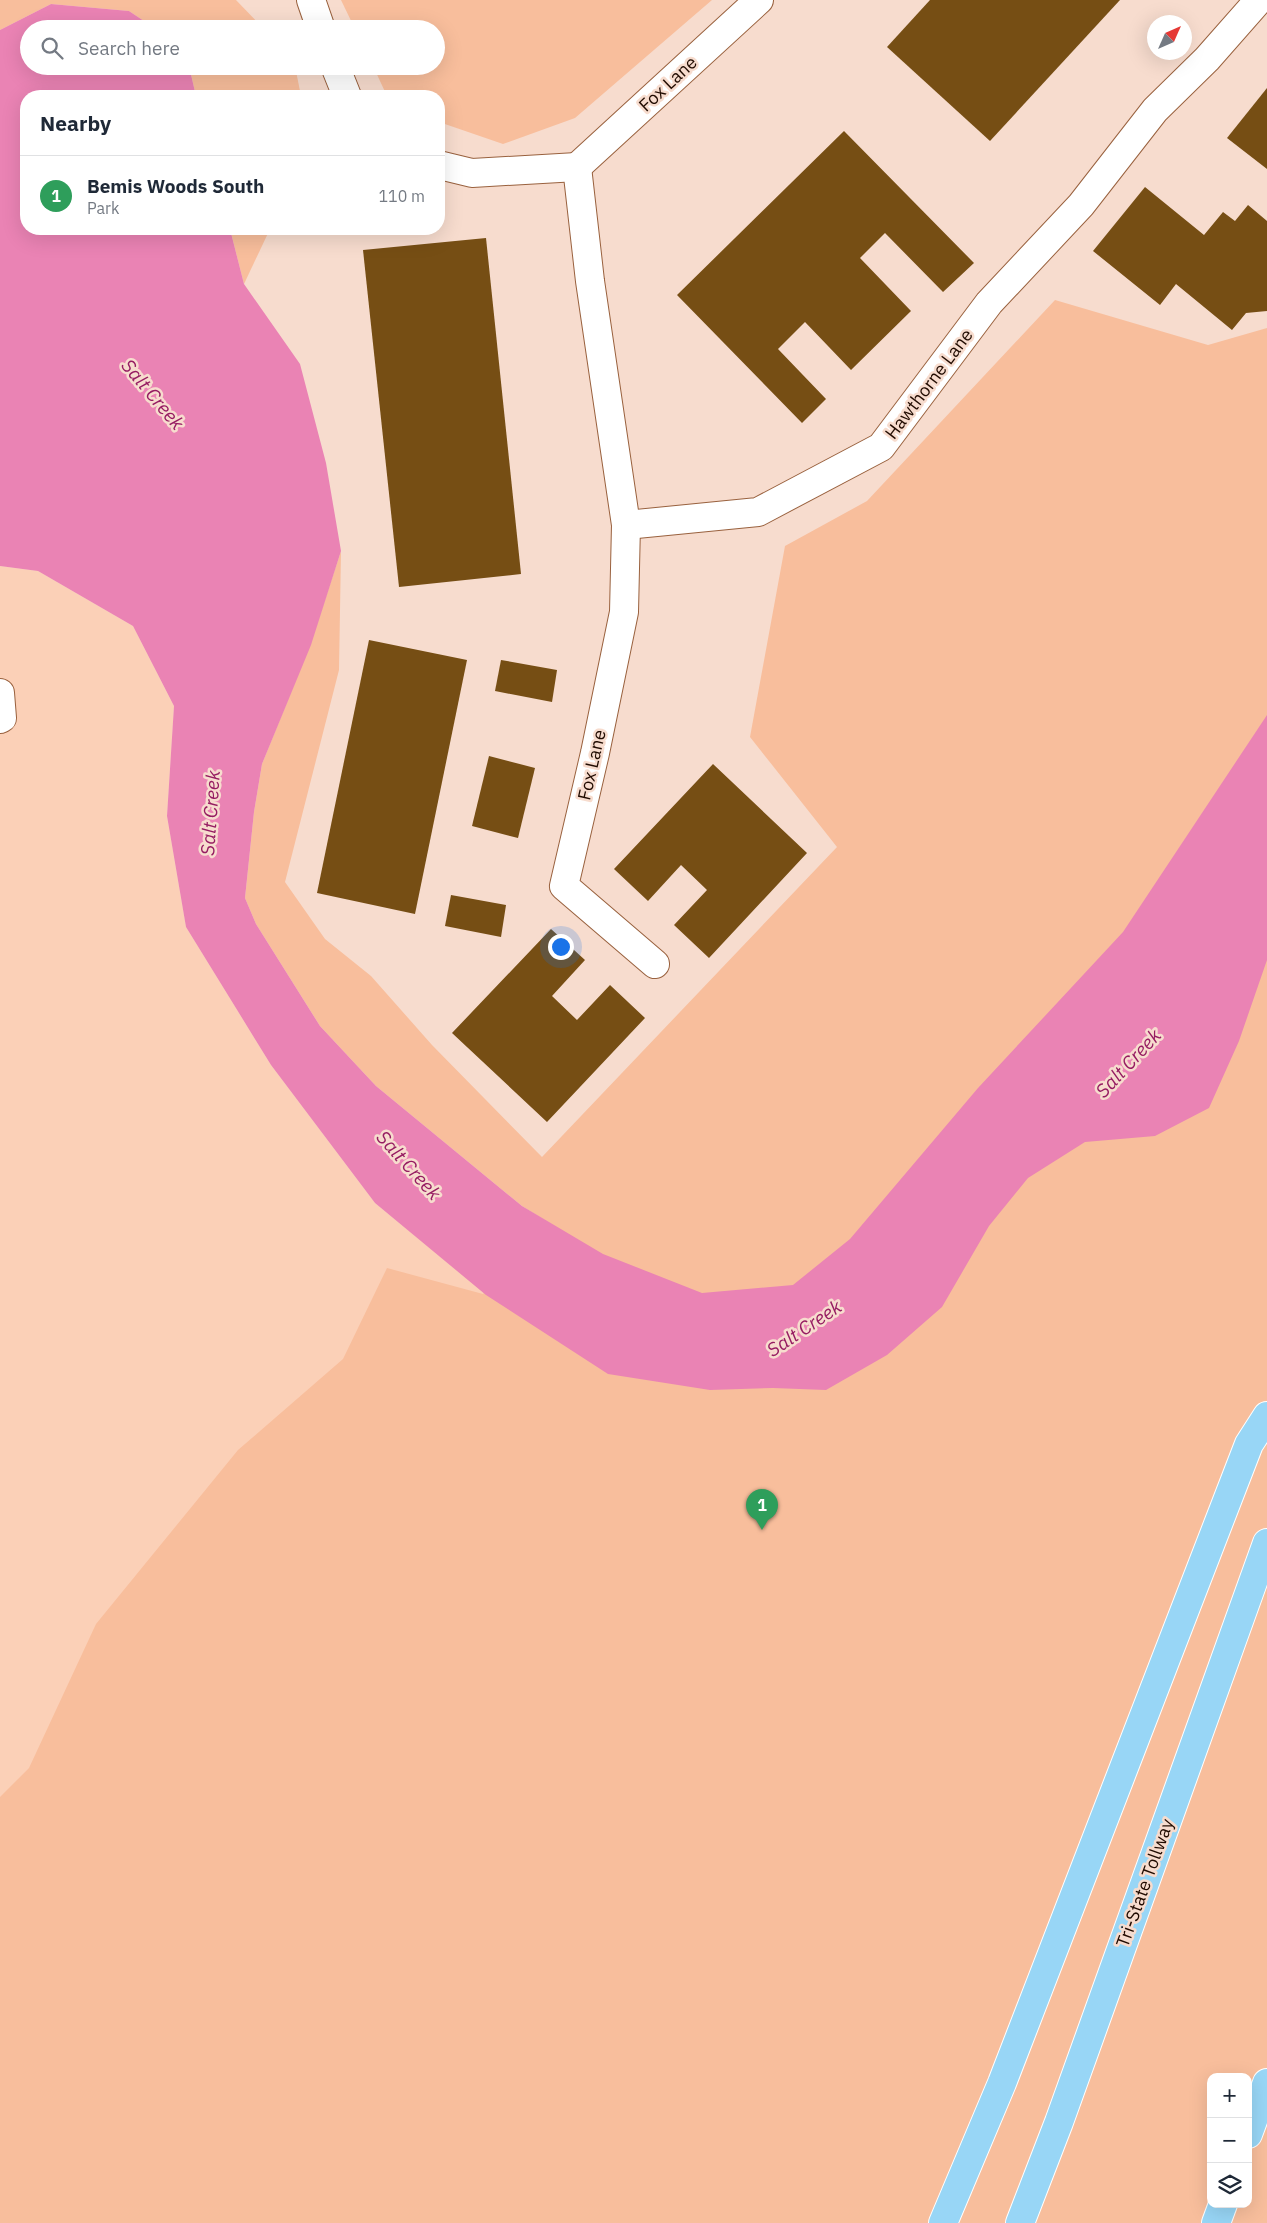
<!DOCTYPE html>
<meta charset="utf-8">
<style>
:root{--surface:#fff;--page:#f6f6f7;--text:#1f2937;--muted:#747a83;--line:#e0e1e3;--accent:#ea580c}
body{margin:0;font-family:"IBM Plex Sans",sans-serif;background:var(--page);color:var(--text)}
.controls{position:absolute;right:15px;bottom:15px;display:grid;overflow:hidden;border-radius:10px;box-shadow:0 5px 20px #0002}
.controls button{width:45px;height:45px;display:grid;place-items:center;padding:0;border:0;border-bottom:1px solid var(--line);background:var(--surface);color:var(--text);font:25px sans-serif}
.compass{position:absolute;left:1147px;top:15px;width:45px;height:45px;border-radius:50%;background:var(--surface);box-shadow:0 5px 20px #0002;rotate:45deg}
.you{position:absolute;left:560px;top:946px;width:18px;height:18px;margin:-12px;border:4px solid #fff;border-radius:50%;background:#1a73e8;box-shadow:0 0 0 8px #1a73e833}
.badge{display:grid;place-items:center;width:32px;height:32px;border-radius:50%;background:var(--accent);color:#fff;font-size:16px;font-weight:700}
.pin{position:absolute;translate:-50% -41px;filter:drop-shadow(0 1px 2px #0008)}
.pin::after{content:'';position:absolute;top:26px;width:18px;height:15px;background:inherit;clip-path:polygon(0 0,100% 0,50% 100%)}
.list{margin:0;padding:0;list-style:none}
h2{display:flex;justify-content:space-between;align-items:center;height:65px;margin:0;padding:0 20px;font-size:21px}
h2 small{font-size:16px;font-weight:400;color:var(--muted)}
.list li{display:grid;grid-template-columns:32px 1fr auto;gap:15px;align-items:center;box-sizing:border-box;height:80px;padding:0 20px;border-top:1px solid var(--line)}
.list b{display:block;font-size:19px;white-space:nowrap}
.list p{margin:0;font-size:16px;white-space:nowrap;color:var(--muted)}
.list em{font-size:16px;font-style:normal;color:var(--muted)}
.icon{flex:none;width:28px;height:28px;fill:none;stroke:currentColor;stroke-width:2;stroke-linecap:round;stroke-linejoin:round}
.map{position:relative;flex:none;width:1267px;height:2223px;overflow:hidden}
.search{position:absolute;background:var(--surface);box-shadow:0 5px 20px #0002;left:20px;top:20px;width:425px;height:55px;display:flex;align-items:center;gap:12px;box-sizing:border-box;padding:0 18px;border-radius:28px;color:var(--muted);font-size:19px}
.panel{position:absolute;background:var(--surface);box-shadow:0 5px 20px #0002;left:20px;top:90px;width:425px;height:145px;border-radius:20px}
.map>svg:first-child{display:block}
</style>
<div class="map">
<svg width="1267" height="2223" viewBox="0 0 1267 2223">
<rect width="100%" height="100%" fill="#f7dcce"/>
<path fill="#fbd0b7" d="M0,566L38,571L133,626L174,706L167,816L186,927L271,1065L375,1203L485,1293L0,1803Z"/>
<g fill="#f8be9c" fill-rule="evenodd">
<path d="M0,0H236L264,29H156L129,11L51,4L0,30Z"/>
<path d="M341,0H712L575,118L503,144L439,122V96H387L373,66H436V29H355Z"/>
<path d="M189,66H295L301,96H196Z"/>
<path d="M230,229H270L244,284Z"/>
<path d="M1055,300L1208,345L1267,328V2223H0V1797L29,1768L96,1624L238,1450L343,1359L387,1268L483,1294L551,1224L522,1206L376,1086L320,1026L256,924L245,898L254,812L262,764L310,645L341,551L339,670L285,882L325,939L371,976L432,1045L542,1157L837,847L750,737L785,546L867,501ZM1211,2077H1248V2204H1211Z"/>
</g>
<path fill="#ea83b4" d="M51,4L129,11L156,29H29V66H189L196,96H26V229H230L244,284L300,364L326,463L341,551L311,645L262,764L254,812L245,898L256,924L320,1026L376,1086L522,1206L603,1254L702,1293L793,1285L850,1239L978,1088L1123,932L1267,715V960L1239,1041L1209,1108L1155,1136L1085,1142L1028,1178L989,1226L942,1307L887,1355L826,1390L773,1388L710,1390L608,1374L486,1295L375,1203L271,1065L186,927L167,816L174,706L133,626L38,571L0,566V30Z"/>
<g fill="#764e14">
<path d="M930,0H1120L990,141L887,47Z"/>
<path d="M1267,88V169L1227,138Z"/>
<path d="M844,131L974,263L943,292L885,233L860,258L911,311L851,370L805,322L778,349L826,399L802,423L677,295Z"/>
<path d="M1145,187L1204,235L1223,212L1235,221L1248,205L1267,221V311L1246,313L1232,330L1176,284L1160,305L1093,251Z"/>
<path d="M486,238L521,574L399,587L363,250Z"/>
<path d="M369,640L467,660L415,914L317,893Z"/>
<path d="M501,660L557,670L552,702L495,691Z"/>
<path d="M489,756L535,768L518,838L472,826Z"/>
<path d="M713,764L807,853L709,958L674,925L707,890L681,865L648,901L614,869Z"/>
<path d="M451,895L506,905L501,937L445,926Z"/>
<path d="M551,929L585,960L552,996L577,1020L610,985L645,1018L547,1122L452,1033Z"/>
</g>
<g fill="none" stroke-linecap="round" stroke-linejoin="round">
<g stroke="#99613e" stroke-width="30">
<g id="minor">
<path d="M311,0L321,29"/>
<path d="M335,66L347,96"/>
<path d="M439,165L472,173L577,167"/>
<path d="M577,167L590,281L626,525L624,612L595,753L564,886L655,964"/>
<path d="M577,167L759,0"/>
<path d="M626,525L758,512L881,447L989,303L1081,205L1155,110L1207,59L1259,0"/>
<path d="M0,693L2,718L0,719"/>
</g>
</g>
<g stroke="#fff" stroke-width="30">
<g id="highway">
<path d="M1248,2134L1267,2083"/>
<path d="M943,2223L1002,2083L1249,1444L1267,1416"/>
<path d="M1020,2223L1059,2122L1267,1543"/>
<path d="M1216,2223L1223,2204"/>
</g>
</g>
<use href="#minor" stroke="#fff" stroke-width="28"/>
<use href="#highway" stroke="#98d6f6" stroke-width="28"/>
</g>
<g text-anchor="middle" stroke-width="5" stroke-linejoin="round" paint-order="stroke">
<g font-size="18" fill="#200b01" stroke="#f7dcce">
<text transform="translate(668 84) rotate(-43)" y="6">Fox Lane</text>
<text transform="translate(929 384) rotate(-53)" y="6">Hawthorne Lane</text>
<text transform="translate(592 765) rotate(-77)" y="6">Fox Lane</text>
<text transform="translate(1145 1883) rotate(-70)" y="6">Tri-State Tollway</text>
</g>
<g font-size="19" font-style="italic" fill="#961c62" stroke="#f7dcce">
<text transform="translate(153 394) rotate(50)" y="7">Salt Creek</text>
<text transform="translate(210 813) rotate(-86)" y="7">Salt Creek</text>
<text transform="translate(1128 1063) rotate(-47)" y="7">Salt Creek</text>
<text transform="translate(409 1165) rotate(48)" y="7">Salt Creek</text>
<text transform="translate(804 1328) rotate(-34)" y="7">Salt Creek</text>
</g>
</g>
</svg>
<div class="controls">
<button>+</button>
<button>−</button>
<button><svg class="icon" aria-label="layers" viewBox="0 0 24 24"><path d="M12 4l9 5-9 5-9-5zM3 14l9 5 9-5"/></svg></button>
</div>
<svg class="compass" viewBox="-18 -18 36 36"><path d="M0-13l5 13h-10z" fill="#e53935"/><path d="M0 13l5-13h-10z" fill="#747a83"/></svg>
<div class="you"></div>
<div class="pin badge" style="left:762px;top:1530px;background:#2e9e5b">1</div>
<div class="search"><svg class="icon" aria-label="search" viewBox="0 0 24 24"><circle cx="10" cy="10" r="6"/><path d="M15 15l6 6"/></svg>Search here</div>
<section class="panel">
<h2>Nearby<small></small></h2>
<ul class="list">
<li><span class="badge" style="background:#2e9e5b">1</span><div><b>Bemis Woods South</b><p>Park</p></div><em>110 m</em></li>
</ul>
</section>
</div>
